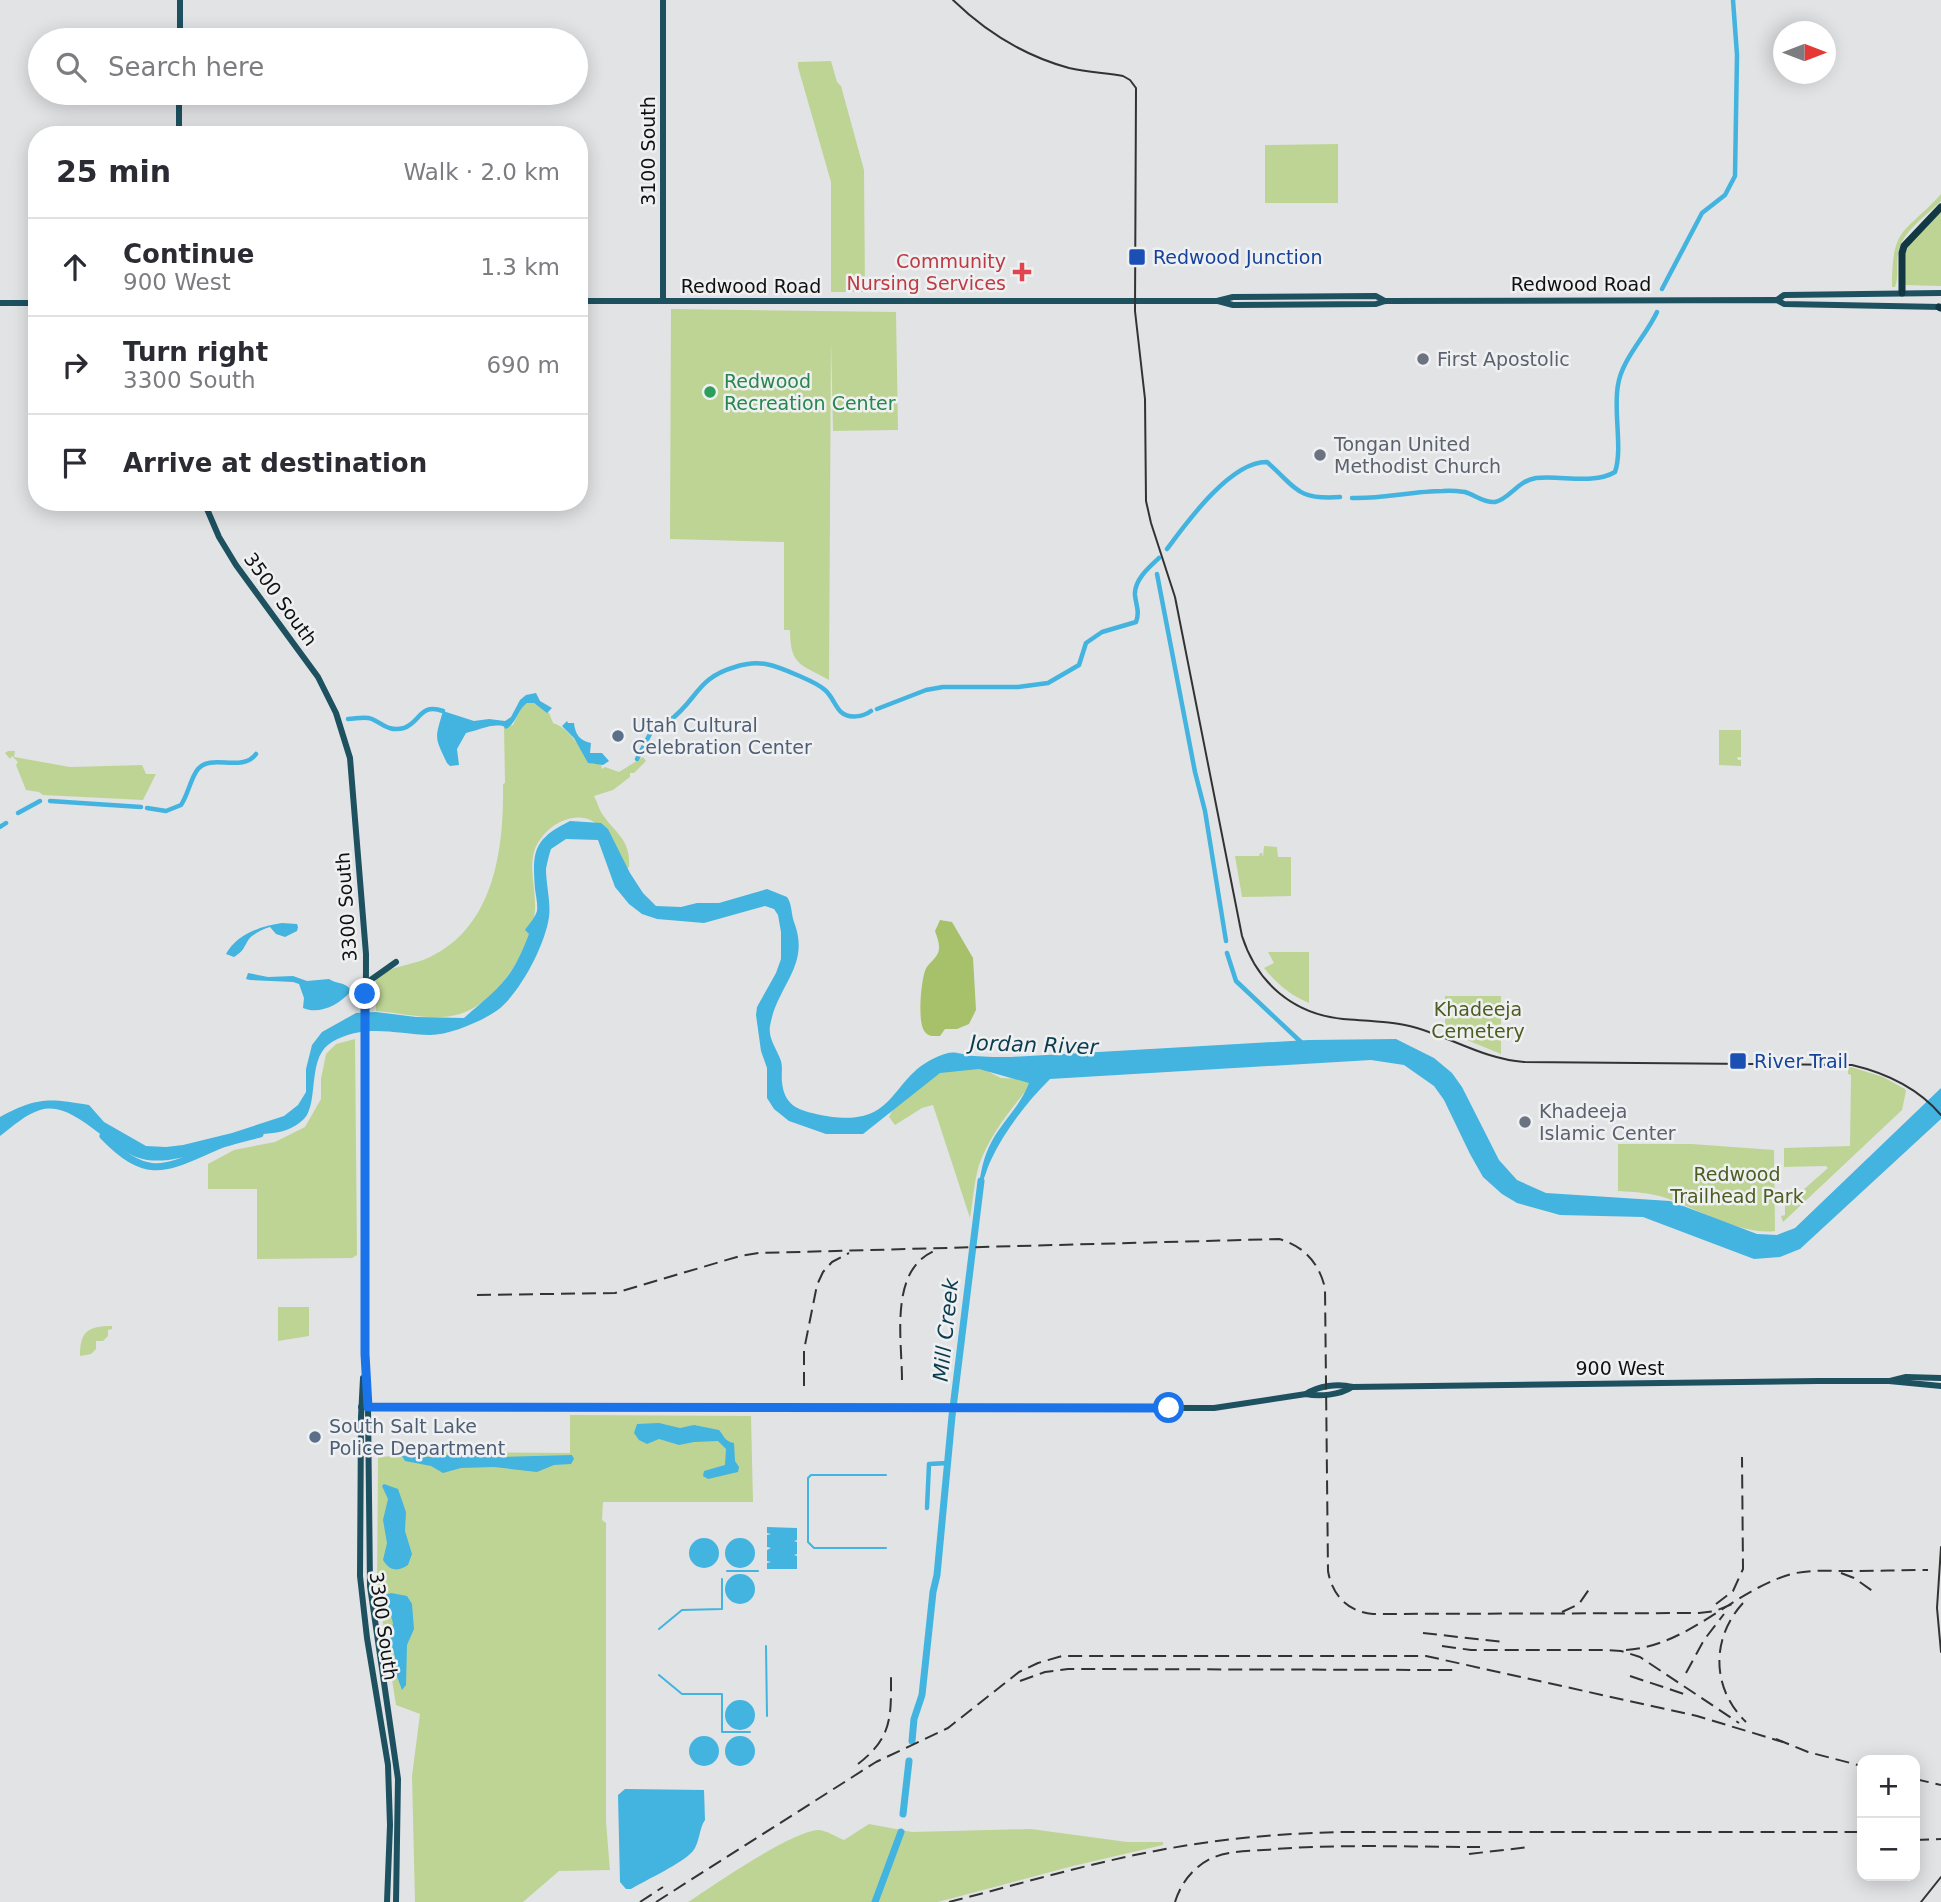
<!DOCTYPE html>
<meta charset="utf-8">
<style>
:root{--surface:#fff;--page:#f2f2f3;--text:#2b2b33;--muted:#7c7c81;--line:#e1e1e2}
body{margin:0;font-family:"DejaVu Sans",sans-serif;background:var(--page);color:var(--text)}
.controls{position:absolute;right:21px;bottom:21px;display:grid;overflow:hidden;border-radius:14px;box-shadow:0 4px 18px #0003}
.controls button{width:63px;height:63px;display:grid;place-items:center;padding:0;border:0;border-bottom:2px solid var(--line);background:var(--surface);color:var(--text);font:35px sans-serif}
.compass{position:absolute;left:1773px;top:21px;width:63px;height:63px;border-radius:50%;background:var(--surface);box-shadow:0 4px 18px #0003;rotate:90deg}
.stop{position:absolute;width:21px;height:21px;margin:-16px;border:5px solid #1a73e8;border-radius:50%;background:#fff}
.stop.end{background:#1a73e8;border-color:#fff;box-shadow:0 2px 7px #0008}
.list{margin:0;padding:0;list-style:none}
h2{display:flex;justify-content:space-between;align-items:center;height:91px;margin:0;padding:0 28px;font-size:30px}
h2 small{font-size:23px;font-weight:400;color:var(--muted)}
.list li{display:grid;grid-template-columns:46px 1fr auto;gap:21px;align-items:center;box-sizing:border-box;height:98px;padding:0 28px;border-top:2px solid var(--line)}
.list b{display:block;font-size:26px;white-space:nowrap}
.list p{margin:0;font-size:23px;white-space:nowrap;color:var(--muted)}
.list em{font-size:23px;font-style:normal;color:var(--muted)}
.icon{flex:none;width:38px;height:38px;fill:none;stroke:currentColor;stroke-width:2;stroke-linecap:round;stroke-linejoin:round}
.map{position:relative;flex:none;width:1941px;height:1902px;overflow:hidden}
.search{position:absolute;background:var(--surface);box-shadow:0 4px 18px #0003;left:28px;top:28px;width:560px;height:77px;display:flex;align-items:center;gap:18px;box-sizing:border-box;padding:0 24px;border-radius:38px;color:var(--muted);font-size:26px}
.panel{position:absolute;background:var(--surface);box-shadow:0 4px 18px #0003;left:28px;top:126px;width:560px;height:385px;border-radius:28px}
.map>svg:first-child{display:block}
</style>
<div class="map">
<svg width="1941" height="1902" viewBox="0 0 1941 1902">
<rect width="100%" height="100%" fill="#e2e3e5"/>
<g fill="#bed495">
<path d="M831,61L837,82L841,86L864,170L865,292H831V182L798,67V62Z"/>
<path d="M1338,144V203H1265V145Z"/>
<path d="M1941,194V201C1926,216 1901,232 1898,254C1896,265 1899,278 1895,287H1892C1892,225 1904,235 1941,194Z"/>
<path d="M1941,209V286L1905,285V252L1908,242Z"/>
<path d="M671,309L896,312L898,430L833,431L831,341L829,680C801,664 790,666 790,630H784V542L670,539Z"/>
<path d="M527,703H534L549,713L553,723C571,729 580,749 592,764H601L602,769L605,767L619,772L643,757L646,761L634,773H630V777L613,790L594,796C597,801 598,807 601,812C614,833 631,838 629,867L625,869C617,856 609,834 597,824C574,806 541,828 534,852C529,871 536,890 535,910C532,948 495,1007 456,1015C431,1021 401,1013 376,1011V979C389,965 412,966 430,957C495,926 504,848 503,784L505,783L504,726L513,725L521,708Z"/>
<path d="M1719,730H1741V757H1737L1738,760H1741V766L1719,765Z"/>
<path d="M8,751H15L14,757L70,767L142,765L146,774H156L143,800L43,795L39,792L26,790L16,765L18,762L12,756L10,759L5,753Z"/>
<path d="M1264,846L1277,847L1278,857H1291V896L1242,897L1235,856H1259L1260,853H1262L1263,857Z"/>
<path d="M1268,952H1309V1003C1290,995 1277,984 1264,968L1274,963Z"/>
<path d="M1445,996H1501V1054L1445,1031Z"/>
<path d="M355,1039L357,1255L352,1258L257,1259V1189H208V1164L234,1150L275,1142L305,1127L321,1099V1079L326,1054L336,1044Z"/>
<path d="M955,1064L985,1070L1001,1078L1027,1079L1032,1083C1012,1108 990,1134 979,1165C974,1182 973,1201 970,1218L933,1105L922,1108L895,1125L889,1117C901,1092 931,1076 955,1064Z"/>
<path d="M1851,1067L1883,1077L1905,1089L1906,1091L1902,1110L1783,1222L1781,1216L1785,1215V1206L1828,1168L1826,1166L1784,1167V1148L1850,1146L1851,1075L1848,1074V1068Z"/>
<path d="M1618,1144H1692L1774,1150L1775,1231C1743,1236 1697,1209 1666,1198C1651,1193 1635,1192 1618,1191Z"/>
<path d="M278,1307H309V1336L278,1341Z"/>
<path d="M112,1326V1329L108,1330V1336L103,1341H96V1349L91,1354L80,1356C80,1331 88,1326 112,1326Z"/>
<path d="M570,1415L751,1416L753,1502H603L602,1520L606,1523V1822L610,1870L559,1871L523,1902H415L412,1776L420,1714L396,1705L377,1585L378,1457L457,1452L570,1453Z"/>
<path d="M869,1824L912,1832L1031,1829L1127,1842H1163V1845L1073,1866L938,1902H688C714,1885 790,1832 818,1830C826,1830 836,1837 844,1840Z"/>
</g>
<path fill="#a6c16a" d="M940,920L952,922L973,958L976,1010L969,1024L957,1029H945L940,1036C934,1036 929,1037 925,1032C917,1023 921,982 925,971C927,964 935,960 938,953C941,946 937,937 935,931Z"/>
<g fill="#43b3df">
<path d="M536,693L540,701L552,708L547,713L534,703H527C517,710 517,723 506,729L503,726C489,724 480,730 466,733L457,749L459,765L450,766L447,763C434,736 435,739 443,711L474,721L489,719L505,721L511,717L520,700L526,695Z"/>
<path d="M567,721L568,723H574C575,734 580,741 591,743L590,753H602L609,761L603,765L588,763L574,738L562,726Z"/>
<path d="M570,821L601,823L608,829L630,873L643,893L656,906L681,907L697,903H719L767,889L787,897C792,904 791,913 794,922C811,966 777,985 770,1026C768,1039 777,1049 781,1061C783,1068 781,1075 782,1082C784,1102 794,1109 812,1113C905,1136 884,1071 948,1053C955,1051 965,1055 974,1056C986,1057 999,1057 1011,1057L1309,1040L1396,1039L1434,1058L1452,1073L1462,1087L1499,1160L1517,1180L1546,1193L1670,1201L1757,1234L1777,1235L1795,1228L1941,1088V1119L1800,1249L1780,1257L1754,1259L1643,1217L1560,1215L1517,1203L1502,1194L1483,1177L1470,1154L1444,1100L1434,1086L1404,1065L1371,1060L1050,1079C1027,1102 1005,1130 991,1160C986,1170 985,1180 978,1190C981,1172 983,1157 992,1141C1003,1121 1021,1105 1029,1083L979,1069L940,1073L863,1134H826L789,1121L774,1109L767,1098V1068L761,1051L756,1015L757,1007L776,973L781,959V932L778,915L774,909L765,906L704,923L657,919L642,914L629,904L615,887L598,840L566,839L551,849C549,855 547,863 546,869C546,885 551,902 549,917C545,945 521,991 499,1009C483,1021 450,1035 430,1035C396,1034 364,1023 332,1042C308,1056 318,1094 307,1115C304,1120 297,1125 291,1128C278,1135 259,1133 245,1137C213,1146 182,1164 147,1160C111,1155 76,1099 40,1110C26,1114 12,1127 0,1136V1117C37,1097 48,1098 89,1105L104,1122L146,1146L166,1147L183,1145L232,1133L284,1116L298,1105L306,1092V1069L312,1045L322,1032L356,1013L376,1012L416,1017L464,1018C500,987 512,979 529,934L525,930C529,924 535,918 537,911C538,905 536,896 535,889C532,850 534,839 570,821Z"/>
<path d="M282,923L297,924L298,927L297,931L285,937L276,934L270,927C265,928 253,934 249,939C243,948 245,950 234,957L226,954C237,934 261,926 282,923Z"/>
<path d="M248,973L268,977L293,976L307,981L329,979C336,984 345,982 350,989V992C339,1005 319,1015 303,1008L304,998L299,984L293,982L250,980L246,979Z"/>
<path d="M659,1423L680,1428L694,1425L719,1430C725,1437 724,1441 734,1443L735,1461L739,1467L738,1472L708,1479L703,1476L704,1471L725,1465L726,1449L718,1441L694,1442L679,1445L659,1439L647,1444L639,1440L634,1433L637,1424Z"/>
<path d="M463,1453L497,1457L572,1455L574,1459L571,1464L554,1465L537,1472L494,1467L461,1468L443,1473L431,1466L405,1461L402,1456L434,1457Z"/>
<path d="M384,1484L398,1489L406,1512L405,1531L412,1554L408,1565C397,1572 390,1571 383,1560L387,1543L383,1520L388,1499L382,1486Z"/>
<path d="M767,1527L797,1528V1540L794,1541L797,1542V1554L794,1555L797,1556V1569H767V1563L771,1562L767,1561V1550L771,1548L767,1547V1535L771,1534L767,1533Z"/>
<circle cx="740" cy="1553" r="15"/>
<circle cx="704" cy="1553" r="15"/>
<circle cx="740" cy="1589" r="15"/>
<path d="M391,1593L407,1596L412,1604L414,1629L407,1645L406,1685L402,1690L394,1668L395,1657L390,1639L393,1623L385,1595Z"/>
<circle cx="740" cy="1715" r="15"/>
<circle cx="704" cy="1751" r="15"/>
<circle cx="740" cy="1751" r="15"/>
<path d="M625,1789L704,1790L705,1820C699,1828 700,1842 693,1851C683,1863 646,1880 631,1889H626L620,1882L618,1795Z"/>
</g>
<g fill="none" stroke-linecap="round" stroke-linejoin="round">
<g stroke="#43b3df" stroke-width="2">
<path d="M886,1548H814L808,1542V1478L811,1475H886"/>
<path d="M727,1571H758"/>
<path d="M659,1629L682,1610L722,1609V1579"/>
<path d="M766,1646L767,1716"/>
<path d="M659,1675L682,1694H722V1732H750"/>
</g>
<g stroke="#43b3df" stroke-width="4.5">
<path d="M1662,289L1702,213L1725,195L1735,176L1737,55L1733,0"/>
<path d="M1352,498C1383,499 1413,491 1443,491C1450,490 1458,491 1465,492C1475,495 1484,503 1495,502C1510,499 1517,481 1536,478C1561,475 1593,485 1615,472C1623,449 1613,411 1618,385C1622,359 1646,336 1657,312"/>
<path d="M1167,549C1187,522 1231,461 1267,462C1297,488 1296,500 1340,497"/>
<path d="M1157,574L1195,772L1205,811L1226,941"/>
<path d="M877,709L926,690L943,687H1018L1048,683L1079,665L1086,643L1102,632L1136,622C1140,611 1136,606 1135,595C1134,580 1149,567 1159,558"/>
<path d="M348,719C356,719 364,716 372,719C383,724 389,732 404,728C421,722 419,703 443,711"/>
<path d="M669,721C697,701 696,678 735,667C760,659 774,665 797,675C806,679 817,683 825,690C832,696 835,706 841,712C849,719 863,717 871,711"/>
<path d="M637,759L651,732L660,726"/>
<path d="M50,801L141,807"/>
<path d="M147,808L166,811L181,805C188,795 191,777 198,769C211,753 242,773 256,754"/>
<path d="M18,813L40,801"/>
<path d="M0,827L6,823"/>
<path d="M1227,953L1236,981L1303,1044"/>
<path d="M927,1508L929,1464L948,1463"/>
</g>
<g stroke="#43b3df" stroke-width="7">
<path d="M103,1136C150,1185 169,1166 223,1144C235,1140 248,1137 260,1134"/>
<path d="M912,1741L914,1719L922,1695L933,1592L937,1575L952,1416L981,1181"/>
<path d="M903,1814L909,1761"/>
<path d="M875,1902L901,1832"/>
</g>
<g stroke="#1d5160" stroke-width="6">
<path d="M663,0V301"/>
<path d="M180,40V0"/>
<path d="M179,93V135"/>
<path d="M1777,300L1784,295L1941,293"/>
<path d="M579,301H1217L1233,297L1376,296L1385,301"/>
<path d="M1218,301L1233,305L1376,304L1385,301L1777,300L1784,304L1941,307"/>
<path d="M0,303H37"/>
<path d="M204,502L219,537L236,565L318,677L336,713L350,758L366,954L365,1354L368,1407L370,1586L398,1779L396,1902"/>
<path d="M365,984L396,962"/>
<path d="M363,1378L361,1417L360,1576L367,1638L388,1765L390,1825L387,1902"/>
<path d="M1890,1381L1906,1377L1941,1378"/>
<path d="M1306,1394C1318,1386 1338,1383 1352,1387L1819,1381H1889L1941,1386"/>
<path d="M361,1407L1214,1408L1306,1394C1319,1397 1340,1395 1352,1387"/>
</g>
<g stroke="#113843" stroke-width="7">
<path d="M1902,293V253L1904,246L1941,207"/>
<path d="M1939,307L1941,308"/>
</g>
<g stroke="#323333" stroke-width="2">
<path d="M953,0C986,32 1025,56 1069,68C1087,72 1105,73 1123,76L1130,80L1136,88L1135,311L1145,399L1146,501L1151,523L1175,597L1242,936C1257,983 1293,1014 1343,1019C1368,1021 1393,1021 1417,1028C1454,1039 1485,1059 1524,1062L1852,1065C1886,1073 1918,1088 1941,1115"/>
<path d="M1941,1547L1937,1608L1941,1652"/>
<path d="M1921,1902L1941,1877"/>
</g>
<g stroke="#323333" stroke-width="2" stroke-dasharray="14 7" stroke-linecap="butt">
<path d="M477,1295L615,1293L740,1256L759,1253L1279,1239C1304,1246 1319,1263 1325,1288L1328,1571C1332,1595 1348,1612 1373,1614L1699,1613L1715,1611L1735,1603"/>
<path d="M902,1380C902,1338 888,1266 939,1249"/>
<path d="M804,1386V1350L817,1285L823,1272L832,1262L849,1253"/>
<path d="M1841,1573L1854,1578L1874,1592"/>
<path d="M1743,1603C1711,1638 1711,1688 1746,1722"/>
<path d="M1716,1604L1733,1591L1743,1569L1742,1457"/>
<path d="M1562,1612L1579,1604L1592,1585"/>
<path d="M1423,1633L1503,1642"/>
<path d="M1442,1646L1471,1650H1605L1621,1651L1640,1657L1739,1723"/>
<path d="M1626,1650C1687,1646 1729,1595 1785,1576C1805,1569 1827,1571 1848,1571C1875,1571 1901,1570 1928,1570"/>
<path d="M1686,1673L1704,1640L1724,1614"/>
<path d="M1630,1676L1687,1695"/>
<path d="M1020,1681L1045,1672L1068,1669L1459,1670"/>
<path d="M1776,1739L1808,1752L1862,1766"/>
<path d="M858,1764C893,1737 891,1716 891,1675"/>
<path d="M1915,1779L1941,1785"/>
<path d="M1915,1840L1941,1839"/>
<path d="M1469,1854L1529,1847"/>
<path d="M640,1902L663,1887"/>
<path d="M656,1902L876,1762L948,1728L1019,1672L1038,1663L1062,1656H1426L1697,1716L1783,1742"/>
<path d="M949,1902C1016,1885 1083,1865 1150,1852C1215,1839 1281,1833 1346,1832H1862"/>
<path d="M1175,1902C1181,1883 1193,1867 1212,1858C1231,1850 1255,1851 1276,1849C1343,1844 1412,1847 1480,1847"/>
</g>
</g>
<g fill="none" stroke-linecap="round" stroke-linejoin="round">
<path stroke="#1a73e8" stroke-width="9" d="M365,994V1354L368,1407L1169,1408"/>
</g>
<g fill="#1a4fb4" stroke="#eff0f2" stroke-width="2.5">
<rect x="1128" y="248" width="18" height="18" rx="3.5"/>
<rect x="1729" y="1052" width="18" height="18" rx="3.5"/>
</g>
<path fill="#e0444e" stroke="#eff0f2" stroke-width="2.5" d="M1018.5 261.5h7v7h7v7h-7v7h-7v-7h-7v-7h7z"/>
<g fill="#6b7280" stroke="#eff0f2" stroke-width="2.5">
<circle cx="1423" cy="359" r="7"/>
<circle cx="1320" cy="455" r="7"/>
<circle cx="1525" cy="1122" r="7"/>
</g>
<circle fill="#2e9e5b" stroke="#eff0f2" stroke-width="2.5" cx="710" cy="392" r="7"/>
<g fill="#5c6f8a" stroke="#eff0f2" stroke-width="2.5">
<circle cx="618" cy="736" r="7"/>
<circle cx="315" cy="1437" r="7"/>
</g>
<g text-anchor="middle" stroke-width="5" stroke-linejoin="round" paint-order="stroke">
<g font-size="19" fill="#0f1010" stroke="#eff0f2">
<text transform="translate(648 151) rotate(-90)" y="7">3100 South</text>
<text x="1581" y="291">Redwood Road</text>
<text x="751" y="293">Redwood Road</text>
<text transform="translate(281 599) rotate(54)" y="7">3500 South</text>
<text transform="translate(346 907) rotate(-94)" y="7">3300 South</text>
<text x="1620" y="1375">900 West</text>
<text transform="translate(384 1626) rotate(82)" y="7">3300 South</text>
</g>
<g font-size="19" fill="#164399" stroke="#eff0f2" text-anchor="start">
<text x="1153" y="264">Redwood Junction</text>
<text x="1754" y="1068">River Trail</text>
</g>
<g font-size="19" fill="#be3a42" stroke="#eff0f2" text-anchor="end">
<text x="1006" y="268">Community<tspan x="1006" dy="22">Nursing Services</tspan></text>
</g>
<g font-size="19" fill="#5b616d" stroke="#eff0f2" text-anchor="start">
<text x="1437" y="366">First Apostolic</text>
<text x="1334" y="451">Tongan United<tspan x="1334" dy="22">Methodist Church</tspan></text>
<text x="1539" y="1118">Khadeeja<tspan x="1539" dy="22">Islamic Center</tspan></text>
</g>
<g font-size="19" fill="#27864d" stroke="#eff0f2" text-anchor="start">
<text x="724" y="388">Redwood<tspan x="724" dy="22">Recreation Center</tspan></text>
</g>
<g font-size="19" fill="#4e5e75" stroke="#eff0f2" text-anchor="start">
<text x="632" y="732">Utah Cultural<tspan x="632" dy="22">Celebration Center</tspan></text>
<text x="329" y="1433">South Salt Lake<tspan x="329" dy="22">Police Department</tspan></text>
</g>
<g font-size="19" fill="#4c5d20" stroke="#eff0f2">
<text x="1478" y="1016">Khadeeja<tspan x="1478" dy="22">Cemetery</tspan></text>
<text x="1737" y="1181">Redwood<tspan x="1737" dy="22">Trailhead Park</tspan></text>
</g>
<g font-size="21" font-style="italic" fill="#0a3c4e" stroke="#eff0f2">
<text transform="translate(1034 1045) rotate(2)" y="7">Jordan River</text>
<text transform="translate(946 1330) rotate(-84)" y="7">Mill Creek</text>
</g>
</g>
</svg>
<div class="controls">
<button>+</button>
<button>−</button>
</div>
<svg class="compass" viewBox="-18 -18 36 36"><path d="M0-13l5 13h-10z" fill="#e53935"/><path d="M0 13l5-13h-10z" fill="#7c7c81"/></svg>
<div class="stop" style="left:1169px;top:1408px"></div>
<div class="stop end" style="left:365px;top:994px"></div>
<div class="search"><svg class="icon" aria-label="search" viewBox="0 0 24 24"><circle cx="10" cy="10" r="6"/><path d="M15 15l6 6"/></svg>Search here</div>
<section class="panel">
<h2>25 min<small>Walk · 2.0 km</small></h2>
<ul class="list">
<li><svg class="icon" aria-label="ahead" viewBox="0 0 24 24"><path d="M12 20V5M6 11l6-6 6 6"/></svg><div><b>Continue</b><p>900 West</p></div><em>1.3 km</em></li>
<li><svg class="icon" aria-label="right" viewBox="0 0 24 24"><path d="M7 20v-9h11M14 6l5 5-5 5"/></svg><div><b>Turn right</b><p>3300 South</p></div><em>690 m</em></li>
<li><svg class="icon" aria-label="arrive" viewBox="0 0 24 24"><path d="M6 21V4h12l-3 4 3 4H6"/></svg><div><b>Arrive at destination</b></div></li>
</ul>
</section>
</div>
